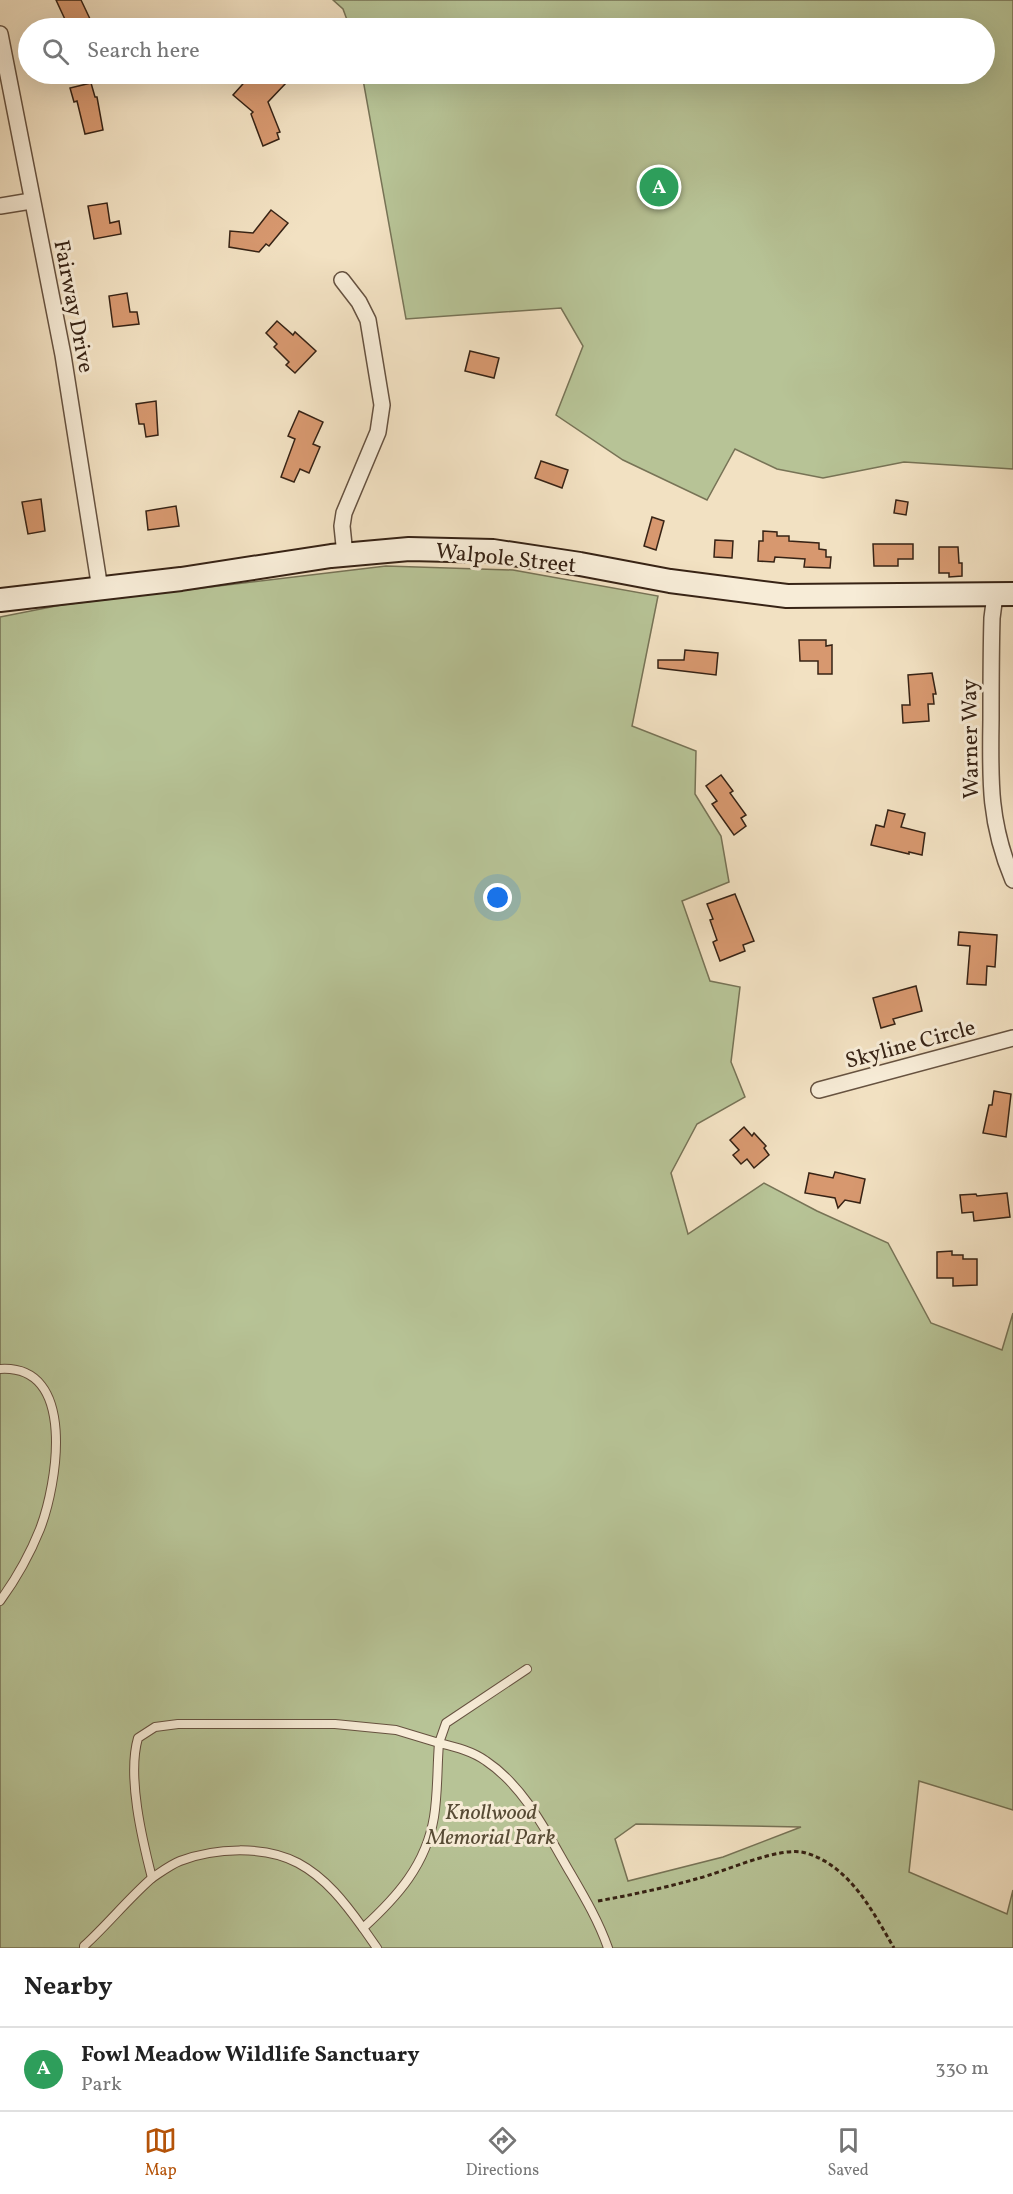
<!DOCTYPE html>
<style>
:root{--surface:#fff;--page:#f2f2f2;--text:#222;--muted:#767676;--line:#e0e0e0;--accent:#b45309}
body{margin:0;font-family:Vollkorn,serif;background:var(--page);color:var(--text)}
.you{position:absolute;left:498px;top:898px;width:21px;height:21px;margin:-15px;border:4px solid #fff;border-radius:50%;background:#1a73e8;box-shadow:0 0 0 9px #1a73e833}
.badge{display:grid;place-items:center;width:39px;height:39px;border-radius:50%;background:var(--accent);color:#fff;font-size:20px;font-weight:700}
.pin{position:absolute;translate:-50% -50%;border:3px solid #fff;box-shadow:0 2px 6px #0006}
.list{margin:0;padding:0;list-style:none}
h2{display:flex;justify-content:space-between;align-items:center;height:78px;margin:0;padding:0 24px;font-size:26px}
h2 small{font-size:20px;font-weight:400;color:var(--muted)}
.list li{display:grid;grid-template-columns:39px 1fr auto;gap:18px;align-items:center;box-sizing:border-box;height:84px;padding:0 24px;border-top:2px solid var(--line)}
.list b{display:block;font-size:22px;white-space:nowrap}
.list p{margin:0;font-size:20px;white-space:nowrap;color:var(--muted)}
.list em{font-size:20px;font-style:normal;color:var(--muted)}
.icon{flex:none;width:33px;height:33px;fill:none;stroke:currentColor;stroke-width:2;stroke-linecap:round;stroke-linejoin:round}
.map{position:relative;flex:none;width:1013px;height:1948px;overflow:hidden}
.search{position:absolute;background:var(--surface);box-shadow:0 6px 24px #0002;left:18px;right:18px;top:18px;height:66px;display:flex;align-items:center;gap:15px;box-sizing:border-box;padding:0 21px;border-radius:33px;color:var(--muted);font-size:22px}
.sheet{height:162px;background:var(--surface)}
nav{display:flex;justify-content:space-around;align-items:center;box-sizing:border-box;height:84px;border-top:2px solid var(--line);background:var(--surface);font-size:16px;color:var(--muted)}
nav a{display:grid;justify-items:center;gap:3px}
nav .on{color:var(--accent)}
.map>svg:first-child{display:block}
</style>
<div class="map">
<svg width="1013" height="1948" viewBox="0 0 1013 1948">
<rect width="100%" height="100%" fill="#f2e1c2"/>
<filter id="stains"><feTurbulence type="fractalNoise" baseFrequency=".00333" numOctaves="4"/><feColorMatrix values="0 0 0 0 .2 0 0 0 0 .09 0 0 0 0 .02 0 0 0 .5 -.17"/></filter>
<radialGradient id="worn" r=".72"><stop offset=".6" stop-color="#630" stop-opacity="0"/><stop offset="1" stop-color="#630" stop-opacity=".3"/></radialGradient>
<g fill="#b7c396" stroke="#777356" stroke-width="1.5" fill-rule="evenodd">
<path d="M333,0H1013V469L904,462L823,478L777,469L735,449L707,500L623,460L556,415L583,346L561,308L406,319L362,74H984V28H350L343,9Z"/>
<path d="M386,566L513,570L658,596L632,726L696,751L695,794L721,836L729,882L682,901L710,981L740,987L731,1062L745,1097L697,1124L671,1173L688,1234L764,1183L817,1211L888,1243L931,1323L1002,1350L1013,1313V1810L919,1781L909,1872L1007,1914L1013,1890V1948H0V617L61,605ZM636,1824L801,1827L723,1857L628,1881L615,1839Z"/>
</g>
<g fill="#d7986f" stroke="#372315" stroke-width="1.5">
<path d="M56,0H81L91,21L74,28H69Z"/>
<path d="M265,74H276L286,83L268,102L280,132L277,133L279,139L263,146L251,114L253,112L233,95L250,76L256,82Z"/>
<path d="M91,83L95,97H97L103,130L85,134L77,101L74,102L70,88Z"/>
<path d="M107,203L110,223L119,221L121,234L94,239L88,206Z"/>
<path d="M271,210L288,223L269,246L266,244L259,252L229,247L230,231L253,233Z"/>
<path d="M127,293L130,312H137L139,324L113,327L109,296Z"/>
<path d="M277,321L293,335L295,332L316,351L295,373L286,365L289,362L274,347L277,344L266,333Z"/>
<path d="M470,351L499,358L494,378L465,371Z"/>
<path d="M156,401L158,435L146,437L144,424H139L136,404Z"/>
<path d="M299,411L323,422L313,444L320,447L309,473L300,469L294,482L281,477L295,439L288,436Z"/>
<path d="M541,461L568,470L562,488L535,478Z"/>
<path d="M41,499L45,531L28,534L22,502Z"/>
<path d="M896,500L908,502L906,515L894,513Z"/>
<path d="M176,506L179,526L148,530L146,511Z"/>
<path d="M652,517L664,521L656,550L644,546Z"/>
<path d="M763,531L777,532V536H789V541L819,543V549L826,550V557H831L830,568L804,567L805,559L775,557L774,562L758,561L759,541H763Z"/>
<path d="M715,540L733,541L732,558L714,557Z"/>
<path d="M873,544H913V559H898V566H874Z"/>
<path d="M939,547H958L959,563H962V576L949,577V573H939Z"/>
<path d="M799,640H826V646L832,645V674H818V661H800Z"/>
<path d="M685,650L718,653L716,675L658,668V660H684Z"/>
<path d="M932,673L936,694H933L934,704H928L929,721L903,723L902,705H910L908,675Z"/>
<path d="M721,775L733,791L730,793L746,815L741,818L746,826L734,835L712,804L717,801L706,786Z"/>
<path d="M888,810L905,814L901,827L925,833L922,855L909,852V854L871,845L876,825L884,827Z"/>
<path d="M735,894L754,941L743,945L745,951L720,961L713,942L717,940L710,920L713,919L707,904Z"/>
<path d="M959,932L997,935L995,967L987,966L986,985L967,984L970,946L958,945Z"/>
<path d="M916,986L922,1011L893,1019L895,1024L881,1028L873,998Z"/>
<path d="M994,1091L1011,1094L1006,1137L983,1133L989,1105H992Z"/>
<path d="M744,1127L752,1136L754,1133L766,1146L764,1148L769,1155L754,1168L747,1159L741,1164L733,1155L739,1150L730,1140Z"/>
<path d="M835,1172L865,1179L860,1203L845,1200L838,1208L835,1198L805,1193L809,1173L833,1178Z"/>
<path d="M1007,1193L1010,1217L974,1221L973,1212L962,1213L960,1195L976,1194L977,1196Z"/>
<path d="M952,1251V1255H963V1259H977V1285L953,1286V1278H937V1252Z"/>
</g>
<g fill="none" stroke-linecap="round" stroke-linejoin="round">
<g stroke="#665240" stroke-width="10">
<g id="lane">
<path d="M0,1369C78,1364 57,1485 40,1529C30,1554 16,1579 0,1601"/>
<path d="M363,1928C345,1903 326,1878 298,1863C265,1845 214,1848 180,1861C170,1865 161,1872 152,1878C142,1839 127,1776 138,1738L155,1727L178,1724H335L396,1730L439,1743L446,1723L527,1669"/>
<path d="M84,1948V1946C108,1924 128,1899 152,1878"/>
<path d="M377,1948L363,1928C397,1897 426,1865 434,1817C438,1792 437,1767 439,1743C455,1747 472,1751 486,1761C525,1787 548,1835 571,1874C585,1898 599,1922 608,1948"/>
</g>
</g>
<g stroke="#665240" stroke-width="18">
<g id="street">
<path d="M0,34L63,355L100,589"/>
<path d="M0,206L31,201"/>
<path d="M342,280L359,302L368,320L382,405L378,432L344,513L342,526L345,555"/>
<path d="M995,595L992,618C991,652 991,686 991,720C990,781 989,823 1013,880"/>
<path d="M819,1090L1013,1038"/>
</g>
</g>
<g stroke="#372315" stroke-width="26">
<path id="secondary" d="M0,600L181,579L331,556L409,549L493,551L580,564L670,581L787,596L1013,594"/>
</g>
<path stroke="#372315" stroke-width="3" stroke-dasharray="4.5 3" stroke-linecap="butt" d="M598,1901C631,1895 664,1888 696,1879C724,1872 781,1845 806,1853C850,1866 873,1912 894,1948"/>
<use href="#lane" stroke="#f7ecd7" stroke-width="8"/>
<use href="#street" stroke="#f7ecd7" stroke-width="15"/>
<use href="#secondary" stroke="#f7ecd7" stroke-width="22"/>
</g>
<g text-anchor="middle" stroke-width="6" stroke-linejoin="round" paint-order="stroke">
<g font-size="22" fill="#372315" stroke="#f7ecd7">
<text transform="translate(75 306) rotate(79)" y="8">Fairway Drive</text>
<text transform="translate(506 557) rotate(6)" y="8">Walpole Street</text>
<text transform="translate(969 739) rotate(-91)" y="8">Warner Way</text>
<text transform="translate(910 1043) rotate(-15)" y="8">Skyline Circle</text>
</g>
<g font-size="22" font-style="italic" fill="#574b35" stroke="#f7ecd7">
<text x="491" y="1819">Knollwood<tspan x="491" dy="25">Memorial Park</tspan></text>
</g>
</g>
<rect width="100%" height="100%" filter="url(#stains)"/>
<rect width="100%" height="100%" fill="url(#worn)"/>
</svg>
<div class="you"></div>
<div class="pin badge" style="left:659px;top:187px;background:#2e9e5b">A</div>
<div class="search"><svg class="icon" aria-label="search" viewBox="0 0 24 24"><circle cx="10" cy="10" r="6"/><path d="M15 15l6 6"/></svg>Search here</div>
</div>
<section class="sheet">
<h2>Nearby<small></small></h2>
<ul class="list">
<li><span class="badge" style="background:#2e9e5b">A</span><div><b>Fowl Meadow Wildlife Sanctuary</b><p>Park</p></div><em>330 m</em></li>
</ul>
</section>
<nav>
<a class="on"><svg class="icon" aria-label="map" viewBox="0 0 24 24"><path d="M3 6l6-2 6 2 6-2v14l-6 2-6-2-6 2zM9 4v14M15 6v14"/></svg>Map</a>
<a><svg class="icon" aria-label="directions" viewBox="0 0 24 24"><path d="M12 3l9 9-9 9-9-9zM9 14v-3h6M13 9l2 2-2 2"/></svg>Directions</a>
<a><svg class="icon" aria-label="saved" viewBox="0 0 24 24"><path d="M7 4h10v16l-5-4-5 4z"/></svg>Saved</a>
</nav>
